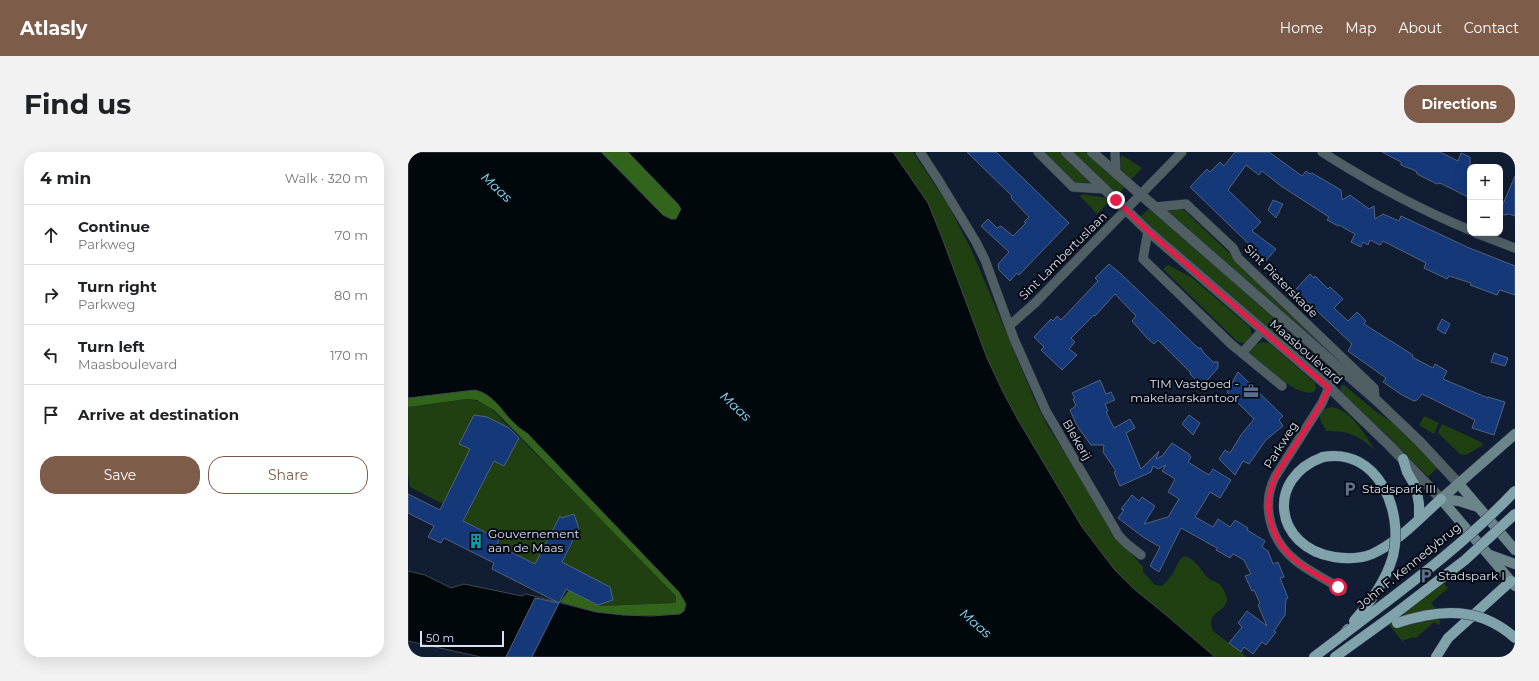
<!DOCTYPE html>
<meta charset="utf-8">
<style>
:root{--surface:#fff;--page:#f2f2f2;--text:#202124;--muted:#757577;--line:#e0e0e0;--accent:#7d5c49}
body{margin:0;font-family:Montserrat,sans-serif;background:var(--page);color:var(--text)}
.controls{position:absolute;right:12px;top:12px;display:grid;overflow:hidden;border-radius:8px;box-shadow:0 4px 16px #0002}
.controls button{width:36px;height:36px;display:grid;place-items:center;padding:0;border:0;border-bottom:1px solid var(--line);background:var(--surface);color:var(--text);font:20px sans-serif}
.scale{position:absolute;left:12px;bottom:10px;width:84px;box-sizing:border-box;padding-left:4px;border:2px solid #d8e1f1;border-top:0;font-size:11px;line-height:14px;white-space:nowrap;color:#d8e1f1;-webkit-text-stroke:3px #040811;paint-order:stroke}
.stop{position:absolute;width:12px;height:12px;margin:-9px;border:3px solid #e11d48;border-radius:50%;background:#fff}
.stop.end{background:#e11d48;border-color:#fff;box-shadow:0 1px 4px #0008}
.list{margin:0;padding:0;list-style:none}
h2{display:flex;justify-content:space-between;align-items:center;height:52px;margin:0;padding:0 16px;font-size:17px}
h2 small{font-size:13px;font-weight:400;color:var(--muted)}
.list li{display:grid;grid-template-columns:26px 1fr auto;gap:12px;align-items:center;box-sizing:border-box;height:60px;padding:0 16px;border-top:1px solid var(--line)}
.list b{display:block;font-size:15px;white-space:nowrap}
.list p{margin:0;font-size:13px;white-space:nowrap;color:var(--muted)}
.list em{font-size:13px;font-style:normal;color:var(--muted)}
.actions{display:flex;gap:8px;padding:12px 16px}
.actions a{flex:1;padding:9px 0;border:1px solid var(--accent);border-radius:16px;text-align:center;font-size:14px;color:var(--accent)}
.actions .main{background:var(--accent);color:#fff}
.icon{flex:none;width:22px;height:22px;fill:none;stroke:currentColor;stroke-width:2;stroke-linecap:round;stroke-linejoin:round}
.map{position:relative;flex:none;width:1107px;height:505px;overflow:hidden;border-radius:16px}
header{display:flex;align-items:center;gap:24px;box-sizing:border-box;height:56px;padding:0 20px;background:var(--accent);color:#fff}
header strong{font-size:19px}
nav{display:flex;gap:22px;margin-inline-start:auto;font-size:14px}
.intro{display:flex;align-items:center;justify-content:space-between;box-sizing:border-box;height:96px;padding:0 24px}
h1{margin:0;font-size:28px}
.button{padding:10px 18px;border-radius:16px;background:var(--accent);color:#fff;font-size:14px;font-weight:700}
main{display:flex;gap:24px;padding:0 24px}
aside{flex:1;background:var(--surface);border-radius:16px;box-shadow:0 4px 16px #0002}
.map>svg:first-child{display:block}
</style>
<header>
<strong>Atlasly</strong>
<nav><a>Home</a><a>Map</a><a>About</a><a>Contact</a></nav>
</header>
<div class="intro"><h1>Find us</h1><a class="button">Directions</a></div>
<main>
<aside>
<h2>4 min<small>Walk · 320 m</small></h2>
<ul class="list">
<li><svg class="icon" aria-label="ahead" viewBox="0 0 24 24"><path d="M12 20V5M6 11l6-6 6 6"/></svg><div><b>Continue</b><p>Parkweg</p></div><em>70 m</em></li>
<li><svg class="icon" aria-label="right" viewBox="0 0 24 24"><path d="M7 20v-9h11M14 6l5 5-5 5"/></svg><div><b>Turn right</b><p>Parkweg</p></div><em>80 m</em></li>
<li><svg class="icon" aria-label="left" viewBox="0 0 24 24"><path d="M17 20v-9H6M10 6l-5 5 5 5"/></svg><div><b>Turn left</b><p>Maasboulevard</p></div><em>170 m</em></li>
<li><svg class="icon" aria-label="arrive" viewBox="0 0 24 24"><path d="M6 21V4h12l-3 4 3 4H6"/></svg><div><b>Arrive at destination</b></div></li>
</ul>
<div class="actions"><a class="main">Save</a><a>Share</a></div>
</aside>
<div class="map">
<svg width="1107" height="505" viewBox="0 0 1107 505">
<rect width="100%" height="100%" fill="#111d33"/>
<g fill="#204012">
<path d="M485,0H505L540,53L563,97L627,249L640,275L672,324L706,382L735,415V420L747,433L754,434C758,430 762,426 765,421C769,415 769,409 776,404C787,407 791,415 798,424C801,428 807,429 811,432C815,435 819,444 819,448C817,462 797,459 805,479L839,505H807L758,463L726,437L706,417L674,375L610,268L595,240L579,206L533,83L520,51Z"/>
<path d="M636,0H652L683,31L666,30Z"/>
<path d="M662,0H677L717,35L708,44Z"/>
<path d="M714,3L734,16L722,29C714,23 709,13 714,3Z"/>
<path d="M675,42L699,46L702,49L689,62L672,44Z"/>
<path d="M742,56L923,214C922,220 918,223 912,223L773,103L732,65Z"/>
<path d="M772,57L777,59L924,199L922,202L759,61L760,59Z"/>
<path d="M760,113L783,125L842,175L844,183L839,190L835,191L830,190L755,117Z"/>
<path d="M855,190L861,191L907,231L908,236L906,240C887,246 856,211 841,201L846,193Z"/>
<path d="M936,233L967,259L996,278L1031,314L1020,325L978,282L932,241L933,234Z"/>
<path d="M59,247C76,248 84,255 94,268L264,438L268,444V450L266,451L191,454L196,445L200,450L205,448L204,442L151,418L172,376L163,372L168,368L166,362L160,364V368L151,365L134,399L136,417L87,396L91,387L68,376L51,378L83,315L82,307L96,314L105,296L61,274L51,292L65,299L59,303L35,352L2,335L0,321V255Z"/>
<path d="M924,255C946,260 955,281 967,298C950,283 941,279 918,279C915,271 909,267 913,258Z"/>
<path d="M1016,264L1031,271L1026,282L1011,273Z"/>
<path d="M1034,272L1073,290L1075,293L1058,303L1052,302L1030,281Z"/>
<path d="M1029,424L1040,436L1023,451L1031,461L1032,472L1031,473L1026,470L1008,486L1006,485L994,489L978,469Z"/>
</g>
<g fill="#32641b">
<path d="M193,0H220L270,52L273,57L268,67H263L255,63Z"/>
<path d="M67,238C86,242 94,260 107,272C111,276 116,279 120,282L271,440L278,452L276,459L272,462C244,464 216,465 188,460C176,457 164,453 152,450L161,438L192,454L266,451L268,450V444L86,258L69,248L59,247L0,255V246Z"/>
</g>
<path fill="#00080b" stroke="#414950" d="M0,0H193L255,63L263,67H268L273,57L270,52L220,0H485L520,51L533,83L579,206L595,240L610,268L674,375L706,417L726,437L758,463L807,505H73L0,489V419L17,423L43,436L56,432L114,444L118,442L188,460L215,463L243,464L272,462L276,459L278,452L271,440L120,282C116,279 111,276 107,272C94,260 86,242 67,238L0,246Z"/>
<g fill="#153879" stroke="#53627c">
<path d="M559,0H588L661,71L611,123L609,121L602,129L591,118L590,112L601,100L573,74L580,67L589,76L593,74L605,84L618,71L616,70L621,65L603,46L604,44Z"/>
<path d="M827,0H861L894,24L898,19L902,22L904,21L933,38L934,48L942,43L961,57L966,54L967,67L975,62L991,69L993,64L1059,95L1107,114V143L1092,138L1089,143L1062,133L1063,131L1041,124L1039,127L1016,116L1018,111L975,89L972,93L962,88L960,93L955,90L953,95L943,90L947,82L931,73L930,74L919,68L921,65L873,34L854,19L851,23L838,13L820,38L853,70L844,79L868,97L856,111L842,100L845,96L782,35L799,17L802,20L812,10L816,14Z"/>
<path d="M974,0H1032L1050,9L1053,1L1062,5V46L1032,31L1029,32L1009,22L1008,19L993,13V10Z"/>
<path d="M1107,24V64L1101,62L1096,63L1092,59Z"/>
<path d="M865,48L875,52L868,66L860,58Z"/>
<path d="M701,112L712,121L790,196H793L795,200L805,210H810V216L794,234L782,222L783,221L750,188L746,192L738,185L724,169L728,164L707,142L687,164L686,163L663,186L667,190L661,197L669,203L654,218L633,198L636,195L626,185L643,167L645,169L649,164L653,168L690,129L687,126Z"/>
<path d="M902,122L906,126L907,124L920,137L922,135L935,147L926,156L940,169L949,160L958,169L956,172L1005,203L1004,205L1025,216L1027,212L1039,219L1035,227L1080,246V245L1097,250L1086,283L1064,276L1067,268L1014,242L1009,248L1006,249L994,243L975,230L978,226L940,199L944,192L887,138Z"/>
<path d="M1034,167L1042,172L1037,182L1029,177Z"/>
<path d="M1086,201L1100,206L1097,214L1083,210Z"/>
<path d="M830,220L875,264L871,268L875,274L858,288L841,312L835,309L827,323L811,307L817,298L822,301L833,283L846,267L819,240Z"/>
<path d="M692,228L698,242L703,240L707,248L697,252L700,259L698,260L706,276L722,267L727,276L718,281L733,317L751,299L748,307L754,304L764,291L781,302L783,305L780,310L801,323L805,317L823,328L812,346L802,340L787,365L805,375L810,367L822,375L827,368L840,376L839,378L857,389L854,395L860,399L865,412L870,410L876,425L872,426L880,446L878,447L877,463L866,479L868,480L858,493L854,490L845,502L836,495L833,500L821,491L834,475L830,471L839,459L859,474L850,453L852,451L846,438L844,439L837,424L843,422L836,408L825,402L822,406L808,398L809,396L773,376L751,420L742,414L752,395L735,385L710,366L716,358L713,357L724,343L731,349L734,345L747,354L736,372L760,365L771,347L760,340L767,327L754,319L758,313L750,317L745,314L743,320L712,334L706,320L708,319L695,300L696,293H683L669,274L662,258L668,254L665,247L667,246L664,241Z"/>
<path d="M66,263L79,265L101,276L111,286L96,314L86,309L55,369L91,387L89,393L127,412L152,364L154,366L166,362L171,377L154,410L202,435L205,448L190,453L158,437L151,451L84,417L86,411L36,386L33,391L20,385L26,374L0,361V342L32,358L62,297L51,292Z"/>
<path d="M781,263L792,271L785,283L774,272Z"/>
<path d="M127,446L151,451L124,505H98Z"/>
</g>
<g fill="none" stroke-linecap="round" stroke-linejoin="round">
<g stroke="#2d384e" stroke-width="10">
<g id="minor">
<path d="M512,0L531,29L568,90L577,108L606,187L638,259L711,384L719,392L733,403"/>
<path d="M630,0L665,35L696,37"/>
<path d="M707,0L708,22"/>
<path d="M914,0C961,30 1010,57 1062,78"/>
<path d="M748,55L778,52L825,96L830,106L966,236L967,247"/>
<path d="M740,79L735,107L823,192L874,234"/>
<path d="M1068,81L1107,96"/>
<path d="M602,173L627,151L774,0"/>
<path d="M834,201L854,179"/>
<path d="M934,438C919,427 901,420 887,408C862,388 853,353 867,325L914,251L921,235L939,214"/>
</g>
</g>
<g stroke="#2d384e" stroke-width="11">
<g id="tertiary">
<path d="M658,0L740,79L921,235L982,294L1033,347"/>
<path d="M684,0L967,247L1011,289L1051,332"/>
</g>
</g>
<g stroke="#2d384e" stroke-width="11">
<g id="secondary">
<path d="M1051,332L1107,398"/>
<path d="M1033,347L1107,434"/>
<path d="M1033,347L1107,282"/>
<path d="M1033,347L1051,349L1070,355"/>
<path d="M1082,403L1107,412"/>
</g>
</g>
<g stroke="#2d384e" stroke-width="11">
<g id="primary">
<path d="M915,305C857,326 866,395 926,405C939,407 952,407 964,402C989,391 1013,365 1033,347"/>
<path d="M995,307L999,320L1006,332L1009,341L1011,352V367"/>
<path d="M906,505L935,483L940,477"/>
<path d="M927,505L988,461"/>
<path d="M1028,505L1040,486L1103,429"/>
</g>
</g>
<use href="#minor" stroke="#4f5f63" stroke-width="9"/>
<use href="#tertiary" stroke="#4f5f63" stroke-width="10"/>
<use href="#secondary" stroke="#6b858b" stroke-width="10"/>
<use href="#primary" stroke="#80a2ab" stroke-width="10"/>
<g stroke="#2d384e" stroke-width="11" stroke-linecap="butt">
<g id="primary-bridge">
<path d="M915,305C970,295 996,359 985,404C978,429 963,449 946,469"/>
<path d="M988,461L1057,408L1107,362"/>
<path d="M989,471C1031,457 1072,454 1107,486"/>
<path d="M935,483C994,438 1056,393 1107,339"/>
</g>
</g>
<use href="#primary-bridge" stroke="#80a2ab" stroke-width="10"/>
</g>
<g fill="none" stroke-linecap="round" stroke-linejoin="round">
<path stroke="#e11d48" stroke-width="5" d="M708,48L740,79L921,236C910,259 896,280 882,301C875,312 866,323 863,336C855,362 866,390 886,407C898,418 915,426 930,435"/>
</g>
<defs>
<g id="office-bare" transform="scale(1.2)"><path d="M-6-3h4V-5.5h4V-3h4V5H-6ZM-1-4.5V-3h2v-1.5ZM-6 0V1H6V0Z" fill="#5c6f8a" stroke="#040811" stroke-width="2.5" paint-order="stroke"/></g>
<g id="parking-bare" transform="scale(1.2)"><path d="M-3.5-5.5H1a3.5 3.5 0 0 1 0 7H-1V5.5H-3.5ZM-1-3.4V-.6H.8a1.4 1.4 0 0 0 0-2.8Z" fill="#5c6f8a" stroke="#040811" stroke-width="2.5" paint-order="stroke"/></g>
<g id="building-bare" transform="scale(1.2)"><path d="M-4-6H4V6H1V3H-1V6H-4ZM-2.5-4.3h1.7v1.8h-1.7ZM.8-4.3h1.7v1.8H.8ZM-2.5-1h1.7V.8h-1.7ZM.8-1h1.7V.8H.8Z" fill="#0f9aa8" stroke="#040811" stroke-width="2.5" paint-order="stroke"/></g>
</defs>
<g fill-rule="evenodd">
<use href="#office-bare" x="843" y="239"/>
<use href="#parking-bare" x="942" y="337"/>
<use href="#building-bare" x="68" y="389"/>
<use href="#parking-bare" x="1018" y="424"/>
</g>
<g text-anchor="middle" stroke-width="4" stroke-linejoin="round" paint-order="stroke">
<g font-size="12" fill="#d8e1f1" stroke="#040811">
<text transform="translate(655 104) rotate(-45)" y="4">Sint Lambertuslaan</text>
<text transform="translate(873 129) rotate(45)" y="4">Sint Pieterskade</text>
<text transform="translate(898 200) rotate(41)" y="4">Maasboulevard</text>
<text transform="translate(669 288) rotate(60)" y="4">Blekerij</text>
<text transform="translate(873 293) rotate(-58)" y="4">Parkweg</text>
<text transform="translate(1001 414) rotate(-39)" y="4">John F. Kennedybrug</text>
</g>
<g font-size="12" fill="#d8e1f1" stroke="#040811" text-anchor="start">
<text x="831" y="236" text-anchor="end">TIM Vastgoed -<tspan x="831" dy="14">makelaarskantoor</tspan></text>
<text x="954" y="341">Stadspark III</text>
<text x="80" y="386">Gouvernement<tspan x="80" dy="14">aan de Maas</tspan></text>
<text x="1030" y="428">Stadspark I</text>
</g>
<g font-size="13" font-style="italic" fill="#8ae2f4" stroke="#040811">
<text transform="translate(89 35) rotate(43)" y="5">Maas</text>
<text transform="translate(328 254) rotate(43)" y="5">Maas</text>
<text transform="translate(568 471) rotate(41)" y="5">Maas</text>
</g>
</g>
</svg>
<div class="controls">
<button>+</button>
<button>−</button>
</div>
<div class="scale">50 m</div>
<div class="stop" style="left:930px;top:435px"></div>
<div class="stop end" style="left:708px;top:48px"></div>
</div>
</main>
